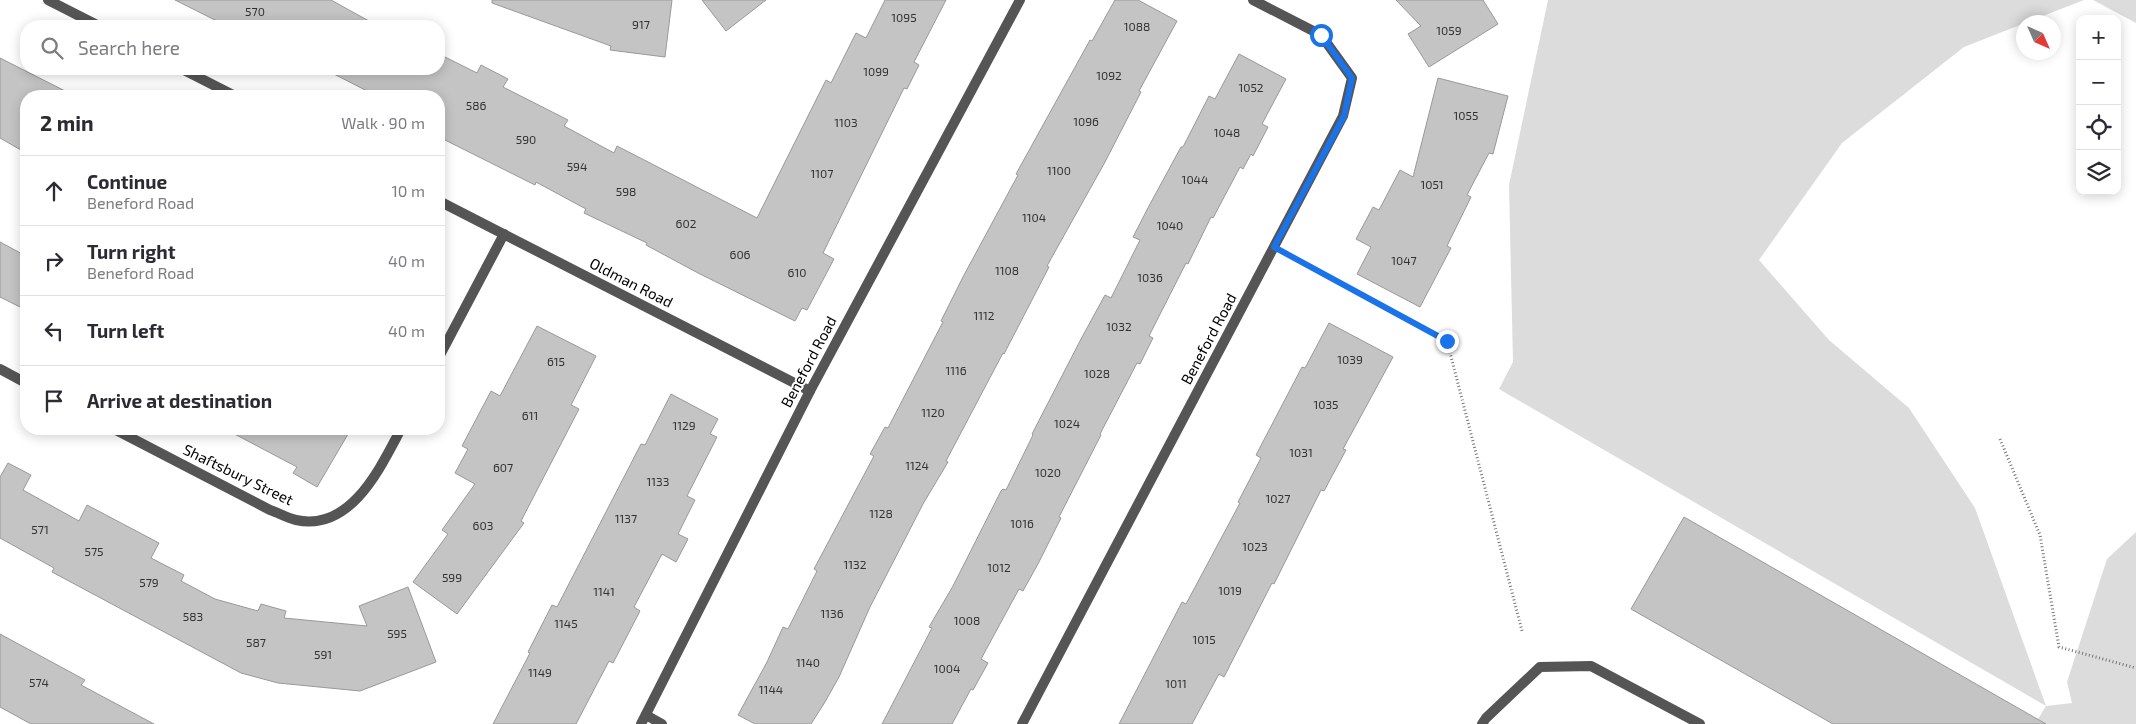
<!DOCTYPE html>
<meta charset="utf-8">
<style>
:root{--surface:#fff;--page:#f2f2f3;--text:#2b2b33;--muted:#7c7c81;--line:#e1e1e2}
body{margin:0;font-family:"Exo 2",sans-serif;background:var(--page);color:var(--text)}
.controls{position:absolute;right:15px;top:15px;display:grid;overflow:hidden;border-radius:10px;box-shadow:0 2px 12px #0003}
.controls button{width:45px;height:45px;display:grid;place-items:center;padding:0;border:0;border-bottom:1px solid var(--line);background:var(--surface);color:var(--text);font:25px sans-serif}
.compass{position:absolute;left:2016px;top:15px;width:45px;height:45px;border-radius:50%;background:var(--surface);box-shadow:0 2px 12px #0003;rotate:135deg}
.stop{position:absolute;width:15px;height:15px;margin:-11px;border:4px solid #1a73e8;border-radius:50%;background:#fff}
.stop.end{background:#1a73e8;border-color:#fff;box-shadow:0 1px 5px #0008}
.list{margin:0;padding:0;list-style:none}
h2{display:flex;justify-content:space-between;align-items:center;height:65px;margin:0;padding:0 20px;font-size:21px}
h2 small{font-size:16px;font-weight:400;color:var(--muted)}
.list li{display:grid;grid-template-columns:32px 1fr auto;gap:15px;align-items:center;box-sizing:border-box;height:70px;padding:0 20px;border-top:1px solid var(--line)}
.list b{display:block;font-size:19px;white-space:nowrap}
.list p{margin:0;font-size:16px;white-space:nowrap;color:var(--muted)}
.list em{font-size:16px;font-style:normal;color:var(--muted)}
.icon{flex:none;width:28px;height:28px;fill:none;stroke:currentColor;stroke-width:2;stroke-linecap:round;stroke-linejoin:round}
.map{position:relative;flex:none;width:2136px;height:724px;overflow:hidden}
.search{position:absolute;background:var(--surface);box-shadow:0 2px 12px #0003;left:20px;top:20px;width:425px;height:55px;display:flex;align-items:center;gap:12px;box-sizing:border-box;padding:0 18px;border-radius:20px;color:var(--muted);font-size:19px}
.panel{position:absolute;background:var(--surface);box-shadow:0 2px 12px #0003;left:20px;top:90px;width:425px;height:345px;border-radius:20px}
.map>svg:first-child{display:block}
</style>
<div class="map">
<svg width="2136" height="724" viewBox="0 0 2136 724">
<rect width="100%" height="100%" fill="#fff"/>
<g fill="#dcdcdc">
<path d="M1548,0H2084L1964,47L1842,143L1759,260L1829,340L1909,408L1975,508L2046,706L2072,703L2067,682L2107,559L2136,532V724H2035L2046,706L1499,389L1513,362L1509,185Z"/>
<path d="M2093,0H2136V23Z"/>
</g>
<g fill="#c4c4c4" stroke="#999">
<path d="M175,0H331L378,26H227Z"/>
<path d="M492,0H672L665,57L610,50L611,46L492,3Z"/>
<path d="M702,0H766L726,31Z"/>
<path d="M885,0H946L914,62L919,65L907,89L904,88L823,253L834,259L807,310L802,308L795,321L698,273L646,245L647,243L584,213L586,209L536,182L535,185L439,137V96H377L324,69H439V54L477,73L481,65L508,79L503,87L568,120L564,126L614,153L617,146L757,218L826,80L831,83L856,33L866,38Z"/>
<path d="M1115,0H1138L1177,21L1139,91L1141,92L1105,162L1047,266L1049,267L1004,354L1003,353L946,461L948,462L923,504L870,607L839,677L825,702L811,724H755L738,715L767,662L783,627L788,629L817,571L814,569L874,456L870,454L885,427L888,428L931,345L943,322L941,321L964,275L1018,175L1016,174L1090,40L1092,41Z"/>
<path d="M1396,0H1483L1498,24L1429,67L1408,34L1421,26Z"/>
<path d="M1239,54L1286,79L1262,124L1268,127L1253,156L1251,154L1243,169L1240,167L1213,218L1211,217L1188,264L1186,263L1149,336L1153,338L1140,364L1137,363L1100,434L1101,435L1059,517L1061,518L1039,562L1023,591L1019,589L981,659L988,663L973,690L971,689L952,724H882L932,628L929,627L953,586L1001,491L1003,489L1006,490L1033,435L1032,434L1081,339L1105,295L1111,298L1140,240L1133,237L1150,204L1181,147H1183L1209,96L1215,99Z"/>
<path d="M0,58L75,96H26V153L0,138Z"/>
<path d="M1438,78L1508,96L1493,154L1489,153L1467,195L1471,197L1447,246L1451,248L1420,307L1357,274L1371,247L1356,239L1373,207L1379,210L1400,170L1413,177Z"/>
<path d="M0,242L26,256V310L0,297Z"/>
<path d="M1329,323L1393,357L1343,449L1346,450L1324,491L1321,490L1274,584L1272,583L1224,677L1219,674L1192,724H1119L1182,602L1186,604L1240,503L1238,502L1261,458L1256,455L1302,367L1305,368Z"/>
<path d="M537,326L596,356L571,405L579,409L521,521L524,523L457,614L413,582L448,534L442,530L475,484L455,473L468,449L462,446L491,391L500,396Z"/>
<path d="M671,394L718,419L710,434L717,437L687,496L695,500L678,534L688,539L676,562L662,554L634,607L640,611L613,663L609,661L576,724H493L530,653L528,652L552,605L557,607L641,444L645,445Z"/>
<path d="M225,429H351L317,487L293,473L297,467Z"/>
<path d="M8,463L31,475L23,490L79,521L87,505L159,543L151,558L184,575L181,581L215,599L258,611L261,604L286,611L284,618L367,626L359,606L408,587L436,662L360,691L278,683L241,673L52,572L54,568L0,538V477Z"/>
<path d="M1684,517L2046,724H1833L1631,609Z"/>
<path d="M0,634L85,680L81,685L154,724H31L0,707Z"/>
</g>
<g fill="none" stroke-linecap="round" stroke-linejoin="round">
<g stroke="#777" stroke-width="3" stroke-dasharray="1 2.5" stroke-linecap="butt">
<path d="M1294,258L1447,341L1522,631"/>
<path d="M2000,439L2040,535L2059,647L2136,668"/>
</g>
<g stroke="#555" stroke-width="10">
<path d="M48,0L99,26"/>
<path d="M182,69L235,96"/>
<path d="M439,201L810,391"/>
<path d="M439,357L504,234"/>
<path d="M0,369L26,383"/>
<path d="M114,429L270,510C279,513 287,518 296,520C351,532 380,468 401,429"/>
<path d="M646,715L662,724"/>
<path d="M641,724L810,391L1020,0"/>
<path d="M1022,724L1343,116L1352,78L1321,35L1253,0"/>
<path d="M1482,724L1486,718L1540,667L1591,666L1700,724"/>
</g>
</g>
<g fill="none" stroke-linecap="round" stroke-linejoin="round">
<path stroke="#1a73e8" stroke-width="6" d="M1321,35L1352,78L1344,116L1274,247L1447,341"/>
</g>
<g text-anchor="middle" stroke-width="4" stroke-linejoin="round" paint-order="stroke">
<g font-size="12" fill="#313131">
<text x="255" y="16">570</text>
<text x="904" y="22">1095</text>
<text x="641" y="29">917</text>
<text x="1137" y="31">1088</text>
<text x="1449" y="35">1059</text>
<text x="876" y="76">1099</text>
<text x="1109" y="80">1092</text>
<text x="1251" y="92">1052</text>
<text x="476" y="110">586</text>
<text x="1466" y="120">1055</text>
<text x="1086" y="126">1096</text>
<text x="846" y="127">1103</text>
<text x="1227" y="137">1048</text>
<text x="526" y="144">590</text>
<text x="577" y="171">594</text>
<text x="1059" y="175">1100</text>
<text x="822" y="178">1107</text>
<text x="1195" y="184">1044</text>
<text x="1432" y="189">1051</text>
<text x="626" y="196">598</text>
<text x="1034" y="222">1104</text>
<text x="686" y="228">602</text>
<text x="1170" y="230">1040</text>
<text x="740" y="259">606</text>
<text x="1404" y="265">1047</text>
<text x="1007" y="275">1108</text>
<text x="797" y="277">610</text>
<text x="1150" y="282">1036</text>
<text x="984" y="320">1112</text>
<text x="1119" y="331">1032</text>
<text x="1350" y="364">1039</text>
<text x="556" y="366">615</text>
<text x="956" y="375">1116</text>
<text x="1097" y="378">1028</text>
<text x="1326" y="409">1035</text>
<text x="933" y="417">1120</text>
<text x="530" y="420">611</text>
<text x="1067" y="428">1024</text>
<text x="684" y="430">1129</text>
<text x="1301" y="457">1031</text>
<text x="917" y="470">1124</text>
<text x="503" y="472">607</text>
<text x="1048" y="477">1020</text>
<text x="658" y="486">1133</text>
<text x="1278" y="503">1027</text>
<text x="881" y="518">1128</text>
<text x="626" y="523">1137</text>
<text x="1022" y="528">1016</text>
<text x="483" y="530">603</text>
<text x="40" y="534">571</text>
<text x="1255" y="551">1023</text>
<text x="94" y="556">575</text>
<text x="855" y="569">1132</text>
<text x="999" y="572">1012</text>
<text x="452" y="582">599</text>
<text x="149" y="587">579</text>
<text x="1230" y="595">1019</text>
<text x="604" y="596">1141</text>
<text x="832" y="618">1136</text>
<text x="193" y="621">583</text>
<text x="967" y="625">1008</text>
<text x="566" y="628">1145</text>
<text x="397" y="638">595</text>
<text x="1204" y="644">1015</text>
<text x="256" y="647">587</text>
<text x="323" y="659">591</text>
<text x="808" y="667">1140</text>
<text x="947" y="673">1004</text>
<text x="540" y="677">1149</text>
<text x="39" y="687">574</text>
<text x="1176" y="688">1011</text>
<text x="771" y="694">1144</text>
</g>
<g font-size="15" fill="#000" stroke="#fff">
<text transform="translate(631 283) rotate(27)" y="5">Oldman Road</text>
<text transform="translate(1209 339) rotate(-62)" y="5">Beneford Road</text>
<text transform="translate(809 362) rotate(-62)" y="5">Beneford Road</text>
<text transform="translate(238 475) rotate(26)" y="5">Shaftsbury Street</text>
</g>
</g>
</svg>
<div class="controls">
<button>+</button>
<button>−</button>
<button><svg class="icon" aria-label="locate" viewBox="0 0 24 24"><circle cx="12" cy="12" r="6"/><path d="M12 2v4M12 18v4M2 12h4M18 12h4"/></svg></button>
<button><svg class="icon" aria-label="layers" viewBox="0 0 24 24"><path d="M12 4l9 5-9 5-9-5zM3 14l9 5 9-5"/></svg></button>
</div>
<svg class="compass" viewBox="-18 -18 36 36"><path d="M0-13l5 13h-10z" fill="#e53935"/><path d="M0 13l5-13h-10z" fill="#7c7c81"/></svg>
<div class="stop" style="left:1321px;top:35px"></div>
<div class="stop end" style="left:1447px;top:341px"></div>
<div class="search"><svg class="icon" aria-label="search" viewBox="0 0 24 24"><circle cx="10" cy="10" r="6"/><path d="M15 15l6 6"/></svg>Search here</div>
<section class="panel">
<h2>2 min<small>Walk · 90 m</small></h2>
<ul class="list">
<li><svg class="icon" aria-label="ahead" viewBox="0 0 24 24"><path d="M12 20V5M6 11l6-6 6 6"/></svg><div><b>Continue</b><p>Beneford Road</p></div><em>10 m</em></li>
<li><svg class="icon" aria-label="right" viewBox="0 0 24 24"><path d="M7 20v-9h11M14 6l5 5-5 5"/></svg><div><b>Turn right</b><p>Beneford Road</p></div><em>40 m</em></li>
<li><svg class="icon" aria-label="left" viewBox="0 0 24 24"><path d="M17 20v-9H6M10 6l-5 5 5 5"/></svg><div><b>Turn left</b></div><em>40 m</em></li>
<li><svg class="icon" aria-label="arrive" viewBox="0 0 24 24"><path d="M6 21V4h12l-3 4 3 4H6"/></svg><div><b>Arrive at destination</b></div></li>
</ul>
</section>
</div>
